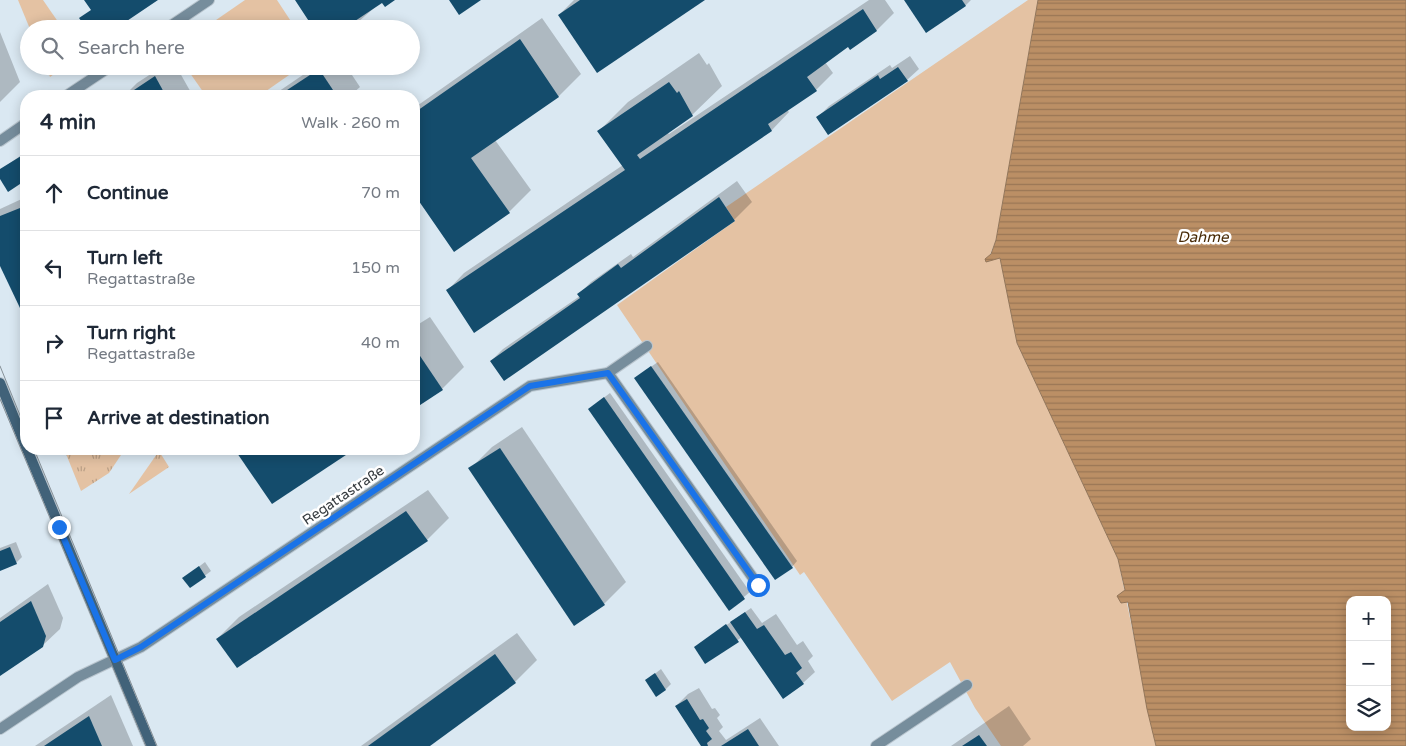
<!DOCTYPE html>
<meta charset="utf-8">
<style>
:root{--surface:#fff;--page:#f2f2f3;--text:#1f2937;--muted:#747a83;--line:#e0e1e3}
body{margin:0;font-family:"Varela Round",sans-serif;background:var(--page);color:var(--text)}
.controls{position:absolute;right:15px;bottom:15px;display:grid;overflow:hidden;border-radius:10px;box-shadow:0 2px 12px #0003}
.controls button{width:45px;height:45px;display:grid;place-items:center;padding:0;border:0;border-bottom:1px solid var(--line);background:var(--surface);color:var(--text);font:25px sans-serif}
.stop{position:absolute;width:15px;height:15px;margin:-11px;border:4px solid #1a73e8;border-radius:50%;background:#fff}
.stop.end{background:#1a73e8;border-color:#fff;box-shadow:0 1px 5px #0008}
.list{margin:0;padding:0;list-style:none}
h2{display:flex;justify-content:space-between;align-items:center;height:65px;margin:0;padding:0 20px;font-size:21px}
h2 small{font-size:16px;font-weight:400;color:var(--muted)}
.list li{display:grid;grid-template-columns:32px 1fr auto;gap:15px;align-items:center;box-sizing:border-box;height:75px;padding:0 20px;border-top:1px solid var(--line)}
.list b{display:block;font-size:19px;white-space:nowrap}
.list p{margin:0;font-size:16px;white-space:nowrap;color:var(--muted)}
.list em{font-size:16px;font-style:normal;color:var(--muted)}
.icon{flex:none;width:28px;height:28px;fill:none;stroke:currentColor;stroke-width:2;stroke-linecap:round;stroke-linejoin:round}
.map{position:relative;flex:none;width:1406px;height:746px;overflow:hidden}
.search{position:absolute;background:var(--surface);box-shadow:0 2px 12px #0003;left:20px;top:20px;width:400px;height:55px;display:flex;align-items:center;gap:12px;box-sizing:border-box;padding:0 18px;border-radius:28px;color:var(--muted);font-size:19px}
.panel{position:absolute;background:var(--surface);box-shadow:0 2px 12px #0003;left:20px;top:90px;width:400px;height:365px;border-radius:20px}
.map>svg:first-child{display:block}
</style>
<div class="map">
<svg width="1406" height="746" viewBox="0 0 1406 746">
<defs>
<pattern id="grass-tufts" width="24" height="20" patternUnits="userSpaceOnUse" patternTransform="scale(1.25)"><rect width="24" height="20" fill="#e4c2a3"/><path d="M3 7l-1-3M5 7V3M7 7l1-3M15 17l-1-3M17 17v-4M19 17l1-3" fill="none" stroke="#ba9f86"/></pattern>
<pattern id="water-rules" width="6" height="5" patternUnits="userSpaceOnUse" patternTransform="scale(1.25)"><rect width="6" height="5" fill="#bb8f65"/><path d="M0 2.5h6" fill="none" stroke="#997655"/></pattern>
</defs>
<rect width="100%" height="100%" fill="#dae8f2"/>
<g fill="url(#grass-tufts)">
<path d="M64,449H125L109,473L81,491Z"/>
<path d="M159,451L169,467L129,494Z"/>
</g>
<g fill="#e4c2a3">
<path d="M18,0H43L63,29H30Z"/>
<path d="M245,0H277L296,29H203Z"/>
<path d="M1028,0H1038L996,240L987,262L1000,257L1017,343L1118,559L1156,746H1001L975,708L950,662L892,701L804,572L800,575L617,305L735,221L726,207Z"/>
<path d="M46,66H65L50,77Z"/>
<path d="M185,66H302L259,96H206Z"/>
</g>
<path fill="url(#water-rules)" stroke="#93765a" fill-rule="evenodd" d="M1038,0H1406V746H1156L1147,709L1128,602L1121,603L1117,596L1125,590L1118,559L1017,343L1000,258L986,262L985,259L991,254L996,240ZM1350,600H1387V727H1350Z"/>
<g fill="#0003">
<path d="M296,0H393L382,1L357,23Z"/>
<path d="M574,0H703L559,15Z"/>
<path d="M869,0H885L894,13L877,30L850,49L848,46L825,62L833,73L816,90L787,110L789,112L772,130L750,144L447,291L464,273L623,165L599,131L628,102L699,53L707,65L709,63L722,86L692,115L667,132L669,134Z"/>
<path d="M906,0H971L965,6Z"/>
<path d="M542,18L581,74L559,96L495,140L531,190L509,212L454,250L414,192V108Z"/>
<path d="M0,32L20,82L0,102Z"/>
<path d="M910,56L919,69L907,80L818,117L829,106L890,65L892,68Z"/>
<path d="M163,66H176L193,96H124L137,83Z"/>
<path d="M316,66H346L360,87L350,96H272Z"/>
<path d="M26,152V179L9,190L0,176V170Z"/>
<path d="M737,181L752,202L734,220L620,299L491,361L503,349L580,296L579,294L591,282L631,254L633,257Z"/>
<path d="M26,197V304L20,306L0,261V209Z"/>
<path d="M430,317L464,367L442,389L414,408V327Z"/>
<path d="M658,362L797,561L792,567L642,373Z"/>
<path d="M610,393L750,592L729,609L589,409Z"/>
<path d="M522,427L626,582L604,604L470,469L492,447Z"/>
<path d="M242,449H352L272,503L238,453Z"/>
<path d="M428,490L449,518L427,540L217,639L239,617Z"/>
<path d="M16,542L22,557L16,563L0,570V548Z"/>
<path d="M205,562L211,571L190,587L184,578Z"/>
<path d="M48,584L63,618L60,629L42,646L0,674V618Z"/>
<path d="M751,608L762,623L776,614L797,645L803,641L813,656L808,661L815,672L803,683L742,637L706,662L695,647Z"/>
<path d="M517,633L537,660L515,682L428,746H361Z"/>
<path d="M661,669L671,684L665,690L647,680Z"/>
<path d="M699,688L712,709L715,708L720,715L717,718L723,727L719,731L726,740L760,718L779,746H702L676,706L688,694Z"/>
<path d="M111,695L133,746H35Z"/>
<path d="M1009,706L1031,739L1023,746H951Z"/>
</g>
<g fill="#144c6c">
<path d="M84,0H158L115,29H87L79,18L91,10Z"/>
<path d="M295,0H395L385,7L382,3L355,21L358,24L351,29H314Z"/>
<path d="M449,0H481L459,15Z"/>
<path d="M580,0H705L597,73L558,15Z"/>
<path d="M904,0H962L966,6L926,33Z"/>
<path d="M863,9L877,31L850,50L848,47L807,77L817,91L768,124L772,131L474,333L446,290L625,170L597,131L669,82L677,93L679,91L693,116L637,155L640,159Z"/>
<path d="M520,39L559,97L471,158L510,213L454,252L414,194V113Z"/>
<path d="M898,67L908,81L828,135L816,117L878,75L880,79Z"/>
<path d="M319,69L337,96H278Z"/>
<path d="M155,76L166,96H125Z"/>
<path d="M26,153V180L8,192L0,179V169Z"/>
<path d="M719,197L735,221L504,381L490,361L580,298L577,294L618,264L621,268Z"/>
<path d="M25,206L26,305L20,308L0,266V216Z"/>
<path d="M414,347L443,390L414,409Z"/>
<path d="M651,366L793,568L775,580L634,378Z"/>
<path d="M604,397L745,599L729,611L588,409Z"/>
<path d="M500,448L605,605L574,626L468,468Z"/>
<path d="M242,449H355L272,504L237,453Z"/>
<path d="M406,511L428,541L237,668L216,639Z"/>
<path d="M10,547L17,564L0,571V551Z"/>
<path d="M199,566L206,577L190,588L182,578Z"/>
<path d="M31,601L46,636L43,647L0,676V622Z"/>
<path d="M745,612L757,629L764,625L785,655L791,652L802,668L796,673L804,684L783,699L730,622Z"/>
<path d="M726,624L739,642L705,664L694,647Z"/>
<path d="M495,654L516,683L430,746H368Z"/>
<path d="M655,673L666,690L656,697L645,680Z"/>
<path d="M687,699L700,720L703,719L709,728L706,731L712,739L707,743L708,746H701L675,706Z"/>
<path d="M89,716L102,746H44Z"/>
<path d="M748,729L759,746H721Z"/>
<path d="M979,735L987,746H962Z"/>
</g>
<g fill="none" stroke-linecap="round" stroke-linejoin="round">
<g stroke="#b9c5ce" stroke-width="12">
<path id="lane" d="M608,373L758,585"/>
</g>
<g stroke="#b9c5ce" stroke-width="12">
<g id="street">
<path d="M166,29L209,0"/>
<path d="M66,96L111,66"/>
<path d="M0,141L26,123"/>
<path d="M0,729L78,677L141,647L530,386L608,373L647,346"/>
<path d="M876,746L967,685"/>
</g>
</g>
<g stroke="#b9c5ce" stroke-width="12">
<g id="secondary">
<path d="M0,383L26,447"/>
<path d="M27,449L151,746"/>
</g>
</g>
<use href="#lane" stroke="#768d9c" stroke-width="10"/>
<use href="#street" stroke="#768d9c" stroke-width="10"/>
<use href="#secondary" stroke="#416279" stroke-width="10"/>
<g stroke="#869097" stroke-width="1">
<path d="M0,366L26,430"/>
<path d="M0,399L146,746"/>
<path d="M34,449L157,746"/>
</g>
</g>
<g fill="none" stroke-linecap="round" stroke-linejoin="round">
<path stroke="#1a73e8" stroke-width="6" d="M59,527L115,660L141,647L530,386L608,373L758,585"/>
</g>
<g text-anchor="middle" stroke-width="5" stroke-linejoin="round" paint-order="stroke">
<g font-size="14" fill="#353b3f" stroke="#fff">
<text transform="translate(343 495) rotate(-34)" y="5">Regattastraße</text>
</g>
<g font-size="15" font-style="italic" fill="#482a06" stroke="#fff">
<text x="1203" y="242">Dahme</text>
</g>
</g>
</svg>
<div class="controls">
<button>+</button>
<button>−</button>
<button><svg class="icon" aria-label="layers" viewBox="0 0 24 24"><path d="M12 4l9 5-9 5-9-5zM3 14l9 5 9-5"/></svg></button>
</div>
<div class="stop" style="left:758px;top:585px"></div>
<div class="stop end" style="left:59px;top:527px"></div>
<div class="search"><svg class="icon" aria-label="search" viewBox="0 0 24 24"><circle cx="10" cy="10" r="6"/><path d="M15 15l6 6"/></svg>Search here</div>
<section class="panel">
<h2>4 min<small>Walk · 260 m</small></h2>
<ul class="list">
<li><svg class="icon" aria-label="ahead" viewBox="0 0 24 24"><path d="M12 20V5M6 11l6-6 6 6"/></svg><div><b>Continue</b></div><em>70 m</em></li>
<li><svg class="icon" aria-label="left" viewBox="0 0 24 24"><path d="M17 20v-9H6M10 6l-5 5 5 5"/></svg><div><b>Turn left</b><p>Regattastraße</p></div><em>150 m</em></li>
<li><svg class="icon" aria-label="right" viewBox="0 0 24 24"><path d="M7 20v-9h11M14 6l5 5-5 5"/></svg><div><b>Turn right</b><p>Regattastraße</p></div><em>40 m</em></li>
<li><svg class="icon" aria-label="arrive" viewBox="0 0 24 24"><path d="M6 21V4h12l-3 4 3 4H6"/></svg><div><b>Arrive at destination</b></div></li>
</ul>
</section>
</div>
